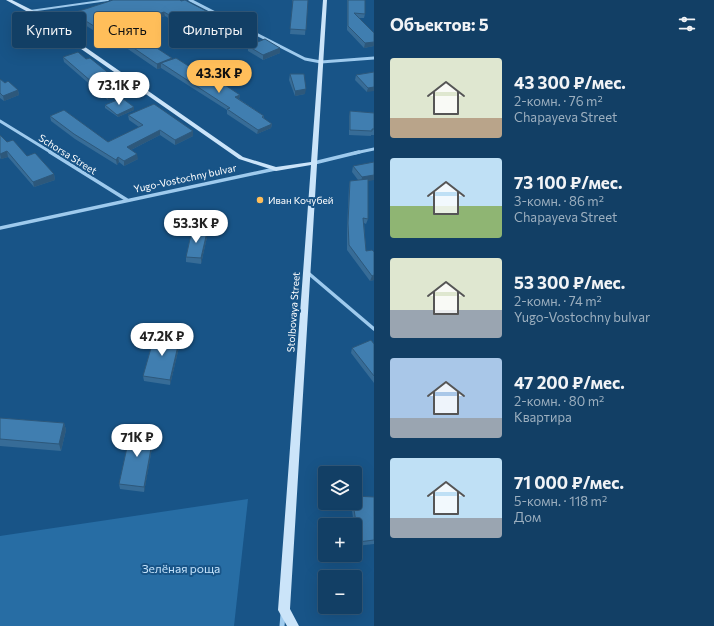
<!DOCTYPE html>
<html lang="ru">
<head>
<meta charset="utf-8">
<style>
	body { margin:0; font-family:Commissioner,sans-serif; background:#1f4a6e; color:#f1f3f6; height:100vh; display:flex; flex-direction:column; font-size:15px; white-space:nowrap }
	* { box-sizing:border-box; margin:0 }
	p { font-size:13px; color:#9cafbf }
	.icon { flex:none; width:22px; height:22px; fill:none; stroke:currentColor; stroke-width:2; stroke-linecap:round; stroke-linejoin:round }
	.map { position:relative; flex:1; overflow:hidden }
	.details { display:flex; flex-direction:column; background:#123f65; width:340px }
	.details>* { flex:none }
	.top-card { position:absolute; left:12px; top:12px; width:302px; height:36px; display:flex; gap:8px }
	.buttons { position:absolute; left:318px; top:466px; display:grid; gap:8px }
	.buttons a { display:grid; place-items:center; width:44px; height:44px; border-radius:4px; background:#123f65; box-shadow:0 4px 16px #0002,0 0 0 1px #315879; font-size:20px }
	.price { position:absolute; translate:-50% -34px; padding:0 9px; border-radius:14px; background:#fff; color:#222; font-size:13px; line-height:26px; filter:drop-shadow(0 1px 2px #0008) }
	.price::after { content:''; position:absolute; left:50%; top:24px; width:12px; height:9px; margin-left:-6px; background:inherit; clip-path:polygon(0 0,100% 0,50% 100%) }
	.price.on { background:#ffbe5a; color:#111 }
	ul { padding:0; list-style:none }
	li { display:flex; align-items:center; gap:12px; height:100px; padding:0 16px }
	li span { display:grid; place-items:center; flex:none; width:112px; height:80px; border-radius:4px; color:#555 }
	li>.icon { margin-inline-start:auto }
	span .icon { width:48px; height:48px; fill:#fffc; stroke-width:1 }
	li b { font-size:17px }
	h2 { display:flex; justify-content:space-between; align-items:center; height:48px; padding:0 16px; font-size:17px }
	.pill { padding:0 14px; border-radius:4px; background:#123f65; box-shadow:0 4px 16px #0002,0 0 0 1px #315879; font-size:14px; line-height:36px }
	.pill.on { background:#ffbe5a; color:#111 }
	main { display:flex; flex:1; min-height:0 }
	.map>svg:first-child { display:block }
</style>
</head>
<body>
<main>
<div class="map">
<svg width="374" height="626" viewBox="0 0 374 626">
	<rect width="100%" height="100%" fill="#185487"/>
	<!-- green -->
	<path fill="#276da4" d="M248,499l-14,127h-234v-90z"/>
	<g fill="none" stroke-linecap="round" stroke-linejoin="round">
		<!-- lane -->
		<path stroke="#9ecaed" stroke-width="2" d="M30,11l78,-11"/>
		<!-- street-far2 -->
		<path stroke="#9ecaed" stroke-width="3" d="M190,0l115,59 16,3 53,-4
			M0,121l52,32
			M355,153l19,-4"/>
		<!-- street-far1 -->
		<path stroke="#9ecaed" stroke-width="3.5" d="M50,152l77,48
			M314,163l45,-11
			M0,228l275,-59
			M307,272l67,57"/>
		<!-- street -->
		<path stroke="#9ecaed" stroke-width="5" d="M282,626l1,-12"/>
		<!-- secondary -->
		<path fill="#cbe4f9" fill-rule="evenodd" d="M6,0h6l20,10 211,147 33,10 35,-5 12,-162h4l-37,609 9,17h-12l-9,-16 33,-445 -35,6 -37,-12 -211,-147z"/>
	</g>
	<!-- wall -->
	<path fill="#376c97" d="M113,0l97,18 -27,9 -18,-11 -30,10 9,6v4l5,7 23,16 40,22 28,14 -1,4 25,17v3l8,5 -1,4 -14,6 -30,-20v-4l-66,-42 -4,1 -35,-24 -4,1 -44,-28 -1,-5z
		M292,0h16l-3,35 -15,-1 3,-29z
		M347,0h18v14l-1,4h-5l15,15v13l-10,2 -17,-18z
		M248,46l32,7 -17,7 -15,-9z
		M63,57l23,2 41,29v5l-19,7 -44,-38z
		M374,72l-7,20 -12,-12 1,-5z
		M290,74l15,20 -10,2 -6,-16z
		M0,79l5,4 13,7 1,5 -15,6 -4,-3z
		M105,105l29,5 -16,7 -13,-9z
		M350,111l24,2v22h-3v1l-22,-1v-19z
		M128,115l65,21 -18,9 -15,-10 -29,15 7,9 -14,7 -5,-4 -2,3 -42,-26 -24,-18 -1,-5 58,26 31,-15 -10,-7z
		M0,135l7,7 20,14 27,18 1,6 -21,7 -26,-30 -7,2 -1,-1z
		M353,166l15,15v38l-2,5 -2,-1 2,28 8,29 -4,1 -23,-31v-22l2,-42 1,-5 8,-1 -6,-8z
		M207,237l-6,27 -15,-2v-5z
		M180,337v6l-10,42 -26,-4 -1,-5z
		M374,344v39l-23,-30 1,-5z
		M0,418l64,5 2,7 -5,21 -61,-5z
		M154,437l-10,55 -24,-3 -1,-5z
		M374,497v47l-18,2 -1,-3v-18h-1l-3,-22h4z"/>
	<!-- shaded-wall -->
	<path fill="#2d587b" d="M164,12l1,4 -34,12 -1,-5z
		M210,13v5l-27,9v-4z
		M144,32v5l-5,-4z
		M122,40v5l-4,1v-5z
		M374,42v4l-10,2 1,-5z
		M280,48v5l-17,7v-5z
		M172,58v5h-11v5l-4,1v-5z
		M374,87v4l-7,1 1,-4z
		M127,88v5l-19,7 -1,-5z
		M306,89l-1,5 -10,2v-5z
		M18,90l1,5 -15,6 -1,-5z
		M240,95l-1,4 -4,-2z
		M134,107v3l-16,7 -1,-2z
		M272,124l-1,4 -14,6 1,-4z
		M160,130v5l-33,17v-5z
		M193,131v5l-18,9v-5z
		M7,151l1,6 -7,2 -1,-5z
		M137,154l1,5 -14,7v-5z
		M118,157l1,5 -2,3 -1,-5z
		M54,174l1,6 -21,7 -1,-5z
		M374,175v5l-13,3 1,-6z
		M207,232v5l-6,27v-6z
		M374,275v5l-4,1 2,-5z
		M180,337v6l-10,42v-5z
		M64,423l2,7 -5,21 -2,-7z
		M154,432v5l-10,55v-5z"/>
	<!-- building -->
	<path fill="#407eb0" stroke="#2d587b" d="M113,0h67l1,1 4,-1 25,13 -27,10 -19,-11 -34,11 14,9 -5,1 10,7 -3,1 26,17 -15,6 -35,-24 -4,1 -45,-28z
		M293,0h15l-2,30 -16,-1z
		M348,0h17v14l-11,-1 20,20v9l-9,1 -17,-17z
		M265,39l15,9 -17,7 -15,-9z
		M78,52l8,7 4,-1 37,30 -20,7 -44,-38z
		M176,58l36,23 4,-2 24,16 -5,2 29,19 -2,1 10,7 -14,6 -31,-21 3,-1 -69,-45z
		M374,72v15l-6,1 -12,-13z
		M290,74h14l2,15 -11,2z
		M0,79l5,4 3,-2 10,9 -15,6 -3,-3z
		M122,98l12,9 -17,8 -12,-10z
		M154,104l39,27 -18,9 -15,-10 -33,17 10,7 -13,7 -6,-4 -2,3 -42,-26 -24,-18 14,-6 44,32 35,-17 -15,-10z
		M350,111l24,2v16h-2v2l-22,-1z
		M0,135l7,7 6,-2 14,16 8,-3 19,21 -21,8 -26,-31 -7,3z
		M374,162v13l-12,2 -9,-11z
		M368,179v40l-5,-1 3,33 6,-1 2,2v23l-2,1 -23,-31 -1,-22 2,-42z
		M192,230l15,2 -6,26 -15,-1z
		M155,334l25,3 -10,43 -27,-4z
		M371,340l3,4v32l-22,-28z
		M0,418l64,5 -5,21 -59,-5z
		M131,429l23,3 -10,55 -25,-3z
		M355,496l19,1v43l-16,2 -3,-10v-2l2,-1 -4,-26h2z"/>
	<!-- markers -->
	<circle fill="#ffbe5a" stroke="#185487" stroke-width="1.5" cx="260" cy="200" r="4"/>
	<g text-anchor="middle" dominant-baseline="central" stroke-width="4" stroke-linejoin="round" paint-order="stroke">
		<!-- street labels -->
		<g font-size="10" fill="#fff" stroke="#185487">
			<text transform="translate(68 154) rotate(32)">Schorsa Street</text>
			<text transform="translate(185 178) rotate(-12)">Yugo-Vostochny bulvar</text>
			<text transform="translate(293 312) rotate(-86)">Stolbovaya Street</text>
		</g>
		<!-- poi labels -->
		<g font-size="10" fill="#fff" stroke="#185487" text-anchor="start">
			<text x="268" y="200">Иван Кочубей</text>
		</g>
		<!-- near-park labels -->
		<g font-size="12" fill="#c4e2fa" stroke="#185487">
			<text x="181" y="568">Зелёная роща</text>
		</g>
	</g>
</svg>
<div class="buttons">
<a><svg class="icon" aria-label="layers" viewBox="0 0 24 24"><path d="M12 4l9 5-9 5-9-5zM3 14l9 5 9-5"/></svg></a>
<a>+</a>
<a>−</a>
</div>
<b class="price on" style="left:219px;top:94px">43.3K ₽</b>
<b class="price" style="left:119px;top:106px">73.1K ₽</b>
<b class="price" style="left:196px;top:244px">53.3K ₽</b>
<b class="price" style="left:162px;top:357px">47.2K ₽</b>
<b class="price" style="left:137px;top:458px">71K ₽</b>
<div class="top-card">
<a class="pill">Купить</a>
<a class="pill on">Снять</a>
<a class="pill">Фильтры</a>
</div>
</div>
<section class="details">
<h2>Объектов: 5<svg class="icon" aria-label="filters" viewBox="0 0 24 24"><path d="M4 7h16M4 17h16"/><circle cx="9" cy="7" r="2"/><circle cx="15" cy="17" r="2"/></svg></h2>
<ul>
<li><span style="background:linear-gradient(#dfe7d0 75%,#b9a48a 0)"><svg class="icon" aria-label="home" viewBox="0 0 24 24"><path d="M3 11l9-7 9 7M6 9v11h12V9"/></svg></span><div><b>43 300 ₽/мес.</b><p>2-комн. · 76 m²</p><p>Chapayeva Street</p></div></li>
<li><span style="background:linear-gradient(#bfe0f5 60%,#8fb573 0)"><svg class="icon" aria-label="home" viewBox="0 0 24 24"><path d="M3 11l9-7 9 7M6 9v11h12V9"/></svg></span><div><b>73 100 ₽/мес.</b><p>3-комн. · 86 m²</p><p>Chapayeva Street</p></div></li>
<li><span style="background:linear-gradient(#dfe7d0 65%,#9aa5b1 0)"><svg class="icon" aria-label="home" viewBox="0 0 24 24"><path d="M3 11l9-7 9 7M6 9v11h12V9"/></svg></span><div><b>53 300 ₽/мес.</b><p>2-комн. · 74 m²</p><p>Yugo-Vostochny bulvar</p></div></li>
<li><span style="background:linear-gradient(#a9c7e8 75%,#9aa5b1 0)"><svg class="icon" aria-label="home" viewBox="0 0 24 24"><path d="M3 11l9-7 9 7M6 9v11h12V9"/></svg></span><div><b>47 200 ₽/мес.</b><p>2-комн. · 80 m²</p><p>Квартира</p></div></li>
<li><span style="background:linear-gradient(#bfe0f5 75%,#9aa5b1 0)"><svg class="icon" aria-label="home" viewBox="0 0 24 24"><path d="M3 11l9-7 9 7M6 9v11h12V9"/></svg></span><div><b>71 000 ₽/мес.</b><p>5-комн. · 118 m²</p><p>Дом</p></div></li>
</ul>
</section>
</main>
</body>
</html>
